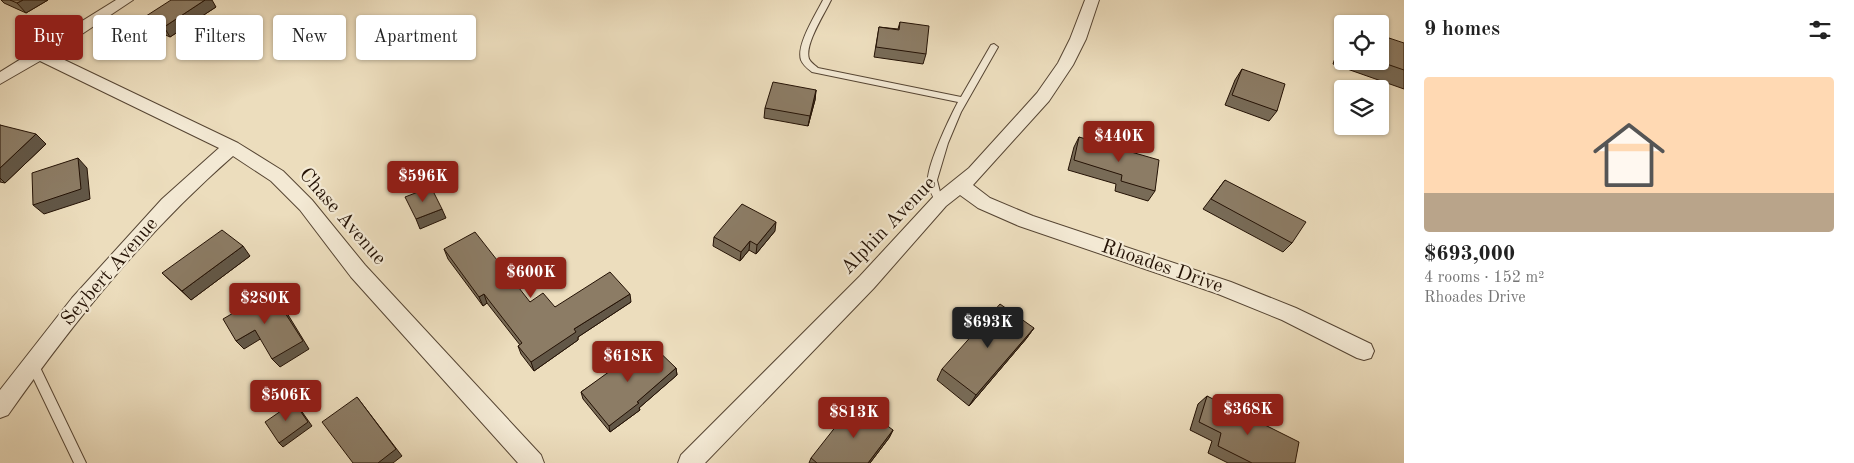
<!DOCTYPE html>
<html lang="en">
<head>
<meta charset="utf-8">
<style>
	body { margin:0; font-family:"Old Standard TT",serif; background:#f2f2f2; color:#222; height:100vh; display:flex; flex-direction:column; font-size:19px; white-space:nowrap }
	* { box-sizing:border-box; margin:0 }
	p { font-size:16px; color:#767676 }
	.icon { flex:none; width:28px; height:28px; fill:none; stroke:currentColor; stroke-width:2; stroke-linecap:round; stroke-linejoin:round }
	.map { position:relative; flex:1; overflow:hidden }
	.drawer { display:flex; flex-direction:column; background:#fff; width:450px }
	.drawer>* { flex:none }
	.hud { position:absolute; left:15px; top:15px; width:475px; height:45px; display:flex; gap:10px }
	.controls { position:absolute; left:1334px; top:15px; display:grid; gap:10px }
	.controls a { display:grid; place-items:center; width:55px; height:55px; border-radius:5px; background:#fff; box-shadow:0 1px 4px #0004; font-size:25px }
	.price { position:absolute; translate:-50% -42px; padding:0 11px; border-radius:5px; background:#8f2418; color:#fff; font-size:16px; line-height:32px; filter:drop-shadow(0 1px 2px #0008) }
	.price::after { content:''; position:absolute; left:50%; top:30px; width:15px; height:11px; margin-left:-8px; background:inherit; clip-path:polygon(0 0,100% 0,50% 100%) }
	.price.current { background:#222; color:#fff }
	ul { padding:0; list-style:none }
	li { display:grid; align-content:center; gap:10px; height:265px; padding:0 20px }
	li+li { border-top:1px solid #e0e0e0 }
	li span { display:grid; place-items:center; height:155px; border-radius:5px; color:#555 }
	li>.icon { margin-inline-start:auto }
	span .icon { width:90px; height:90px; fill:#fffc; stroke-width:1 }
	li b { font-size:21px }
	h2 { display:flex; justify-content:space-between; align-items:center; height:60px; padding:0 20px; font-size:21px }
	.chip { padding:0 18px; border-radius:5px; background:#fff; box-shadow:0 1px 4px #0004; font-size:18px; line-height:45px }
	.chip.current { background:#8f2418; color:#fff }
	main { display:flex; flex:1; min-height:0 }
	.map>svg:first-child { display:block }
</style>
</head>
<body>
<main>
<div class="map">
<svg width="1404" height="463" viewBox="0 0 1404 463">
	<rect width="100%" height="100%" fill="#ecddbd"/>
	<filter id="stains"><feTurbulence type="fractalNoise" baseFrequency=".004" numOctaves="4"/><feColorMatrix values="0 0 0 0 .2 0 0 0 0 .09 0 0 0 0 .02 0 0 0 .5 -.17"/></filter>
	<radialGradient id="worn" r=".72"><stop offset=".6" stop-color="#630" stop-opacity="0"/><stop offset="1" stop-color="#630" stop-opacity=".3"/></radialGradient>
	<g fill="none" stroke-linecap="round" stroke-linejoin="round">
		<defs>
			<path id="lane" d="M823,0h8c-6,13 -27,45 -22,59 2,4 6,6 9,9l143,29 30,-52 3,-1 4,3 -37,65 -13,31 -11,37 3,12 5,9 -2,3h-6c-4,-7 -8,-14 -9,-22 -2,-15 22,-65 30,-80l-146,-30c-4,-3 -9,-7 -11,-12 -5,-15 15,-46 22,-60z
				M32,358l4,1 50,104h-12l-48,-100 2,-4z"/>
			<path id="street" d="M116,0h17l-81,54 186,89 45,28 29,29 53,65 176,190 3,8h-26l-167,-186 -51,-67 -29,-29 -38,-25c-87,76 -159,165 -225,259l-8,3v-28l72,-92 90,-99 57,-51 -179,-87 -40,23v-12z
				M1085,0h14l-13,39 -13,26 -24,36 -76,84 17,13 43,18 198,66 65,26 75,36 3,7 -3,7 -7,2 -7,-2 -75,-38 -64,-26 -199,-68 -41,-18 -18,-13 -14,11 -72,82 -169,175h-27l3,-8 179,-179 74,-80 35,-28 68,-75 21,-30 12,-24z"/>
		</defs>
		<!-- lane casing -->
		<use href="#lane" stroke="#564533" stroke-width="2"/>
		<!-- street casing -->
		<use href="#street" stroke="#564533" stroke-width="2"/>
		<!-- lane -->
		<use href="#lane" fill="#f3e9d4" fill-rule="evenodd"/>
		<!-- street -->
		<use href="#street" fill="#f3e9d4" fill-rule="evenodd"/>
	</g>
	<!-- wall -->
	<path fill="#786b57" stroke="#241205" d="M1,0h47l-22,13 -22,-10z
		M216,7l-46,30 -20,-9 -7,-10z
		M900,22l26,32 -3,10 -49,-7 5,-30 19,2z
		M1342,37v24h38l24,-18v46l-71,-25z
		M1242,69l35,42 -8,10 -44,-16 10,-25z
		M816,90l-1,10 -7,26 -44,-8 1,-10z
		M0,125l46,19 -41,39 -5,-1z
		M1079,137l76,54 -7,10 -33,-10 1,-7 -48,-14 6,-23z
		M1225,180l67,63 -9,9 -80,-43z
		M775,231l-19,23 -7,-4 -9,11 -27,-15 1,-9z
		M444,249l86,53 25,5 76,-5 -53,35v3l-44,31 -13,-17 -3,-8 2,-1 -33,-42 -4,3 -35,-47z
		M250,256l-59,44 -29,-27z
		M1034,328l-8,11 -57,67 -32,-26 5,-11z
		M618,367l58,1 1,7 -38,33 1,2 -30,22 -27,-33 -2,-7z
		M1207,396l88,67h-67l-20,-10 4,-12 -22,-11 8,-26z
		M893,430l-4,8 -19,25h-61l2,-5z"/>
	<!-- shaded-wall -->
	<path fill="#625747" stroke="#241205" d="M23,0h25l-22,13 -9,-10z
		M205,0h7l4,7 -46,30 -6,-10z
		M816,90l-1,10 -7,26 2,-10z
		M36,134l10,10 -41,39 -5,-5v-10z
		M78,158l9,10 3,31 -46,15 -11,-9z
		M442,209l4,9 -26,11 -4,-10z
		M776,222l-1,9 -19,23 1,-9z
		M750,241l-1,9 -9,11 1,-9z
		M243,246l7,10 -59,44 -9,-9z
		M271,291l8,9 30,49 -29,18 -8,-8z
		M484,294l3,9 -4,3 -4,-9z
		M630,294l1,8 -53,35v3l-44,31 -3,-9 43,-33z
		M1034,328l-8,11 -57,67 7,-11z
		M255,330l7,8 -18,11 -8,-8z
		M676,368l1,7 -38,33 1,2 -30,22 -1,-6z
		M357,397l45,59 -9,7h-15z
		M294,402l4,4 14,20 -29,21 -4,-4z
		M893,430l-4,8 -19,25h-2z"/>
	<!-- building -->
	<path fill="#8c7c65" stroke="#241205" d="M10,0h13l-6,3z
		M171,0h34l-41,27 -21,-9z
		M900,22l29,4 -3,28 -50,-7 3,-20 20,3z
		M1380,35l24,8v27l-26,-9h2z
		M1242,69l43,15 -8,27 -45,-16z
		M773,82l43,8 -6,26 -45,-8z
		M0,125l36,9 -36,34z
		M1079,137l80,23 -4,31 -34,-10 1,-6 -48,-15z
		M78,158l3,31 -48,16 -1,-32z
		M1225,180l81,42 -14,21 -81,-44z
		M431,187l11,22 -26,10 -11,-22z
		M742,204l34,18 -19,23 -7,-4 -9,11 -27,-15z
		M222,230l21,16 -61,45 -20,-18z
		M475,232l55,70 13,-9 12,14 55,-35 20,22 -56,35 2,3 -45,30 -13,-16 4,-3 -38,-49 -5,3 -35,-48z
		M271,291l32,50 -31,18 -17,-29 -19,11 -13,-22z
		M1000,304l34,24 -58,67 -34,-26z
		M649,342l27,26 -39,34 2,1 -30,23 -28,-34 36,-26 1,1z
		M1207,396l92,46 -4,21h-43l-34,-17 3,-13 -22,-11z
		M357,397l39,52 -18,14h-25l-31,-41z
		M294,402l14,20 -29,21 -14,-21z
		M855,402l38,28 -25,33h-51l-6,-5z"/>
	<g text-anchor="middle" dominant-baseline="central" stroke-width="4.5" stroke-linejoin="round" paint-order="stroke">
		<!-- street labels -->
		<g font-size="20" fill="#241205" stroke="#f3e9d4">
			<text transform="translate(342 217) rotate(49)">Chase Avenue</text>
			<text transform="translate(889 226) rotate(-46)">Alphin Avenue</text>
			<text transform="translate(1162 267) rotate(19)">Rhoades Drive</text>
			<text transform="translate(110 272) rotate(-49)">Seybert Avenue</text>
		</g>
	</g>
	<rect width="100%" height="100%" filter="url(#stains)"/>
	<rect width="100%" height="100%" fill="url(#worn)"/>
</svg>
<div class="controls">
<a><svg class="icon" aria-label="locate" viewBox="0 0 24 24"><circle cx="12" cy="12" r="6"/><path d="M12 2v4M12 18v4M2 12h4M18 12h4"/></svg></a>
<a><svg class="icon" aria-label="layers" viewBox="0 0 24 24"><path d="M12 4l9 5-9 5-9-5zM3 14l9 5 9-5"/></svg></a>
</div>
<b class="price" style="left:1119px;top:163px">$440K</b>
<b class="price" style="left:423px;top:203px">$596K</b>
<b class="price" style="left:531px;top:299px">$600K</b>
<b class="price" style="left:265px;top:325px">$280K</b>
<b class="price current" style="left:988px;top:349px">$693K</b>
<b class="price" style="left:628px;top:383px">$618K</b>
<b class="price" style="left:286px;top:422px">$506K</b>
<b class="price" style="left:1248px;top:436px">$368K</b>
<b class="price" style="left:854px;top:439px">$813K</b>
<div class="hud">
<a class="chip current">Buy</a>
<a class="chip">Rent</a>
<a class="chip">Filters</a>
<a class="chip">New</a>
<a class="chip">Apartment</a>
</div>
</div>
<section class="drawer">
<h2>9 homes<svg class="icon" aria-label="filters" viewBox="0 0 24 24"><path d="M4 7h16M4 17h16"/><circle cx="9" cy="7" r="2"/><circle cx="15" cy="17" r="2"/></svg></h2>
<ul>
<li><span style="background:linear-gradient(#ffd9b3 75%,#b9a48a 0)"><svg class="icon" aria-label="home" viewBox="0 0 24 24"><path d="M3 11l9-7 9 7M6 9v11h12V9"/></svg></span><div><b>$693,000</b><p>4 rooms · 152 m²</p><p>Rhoades Drive</p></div></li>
</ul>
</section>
</main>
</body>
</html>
